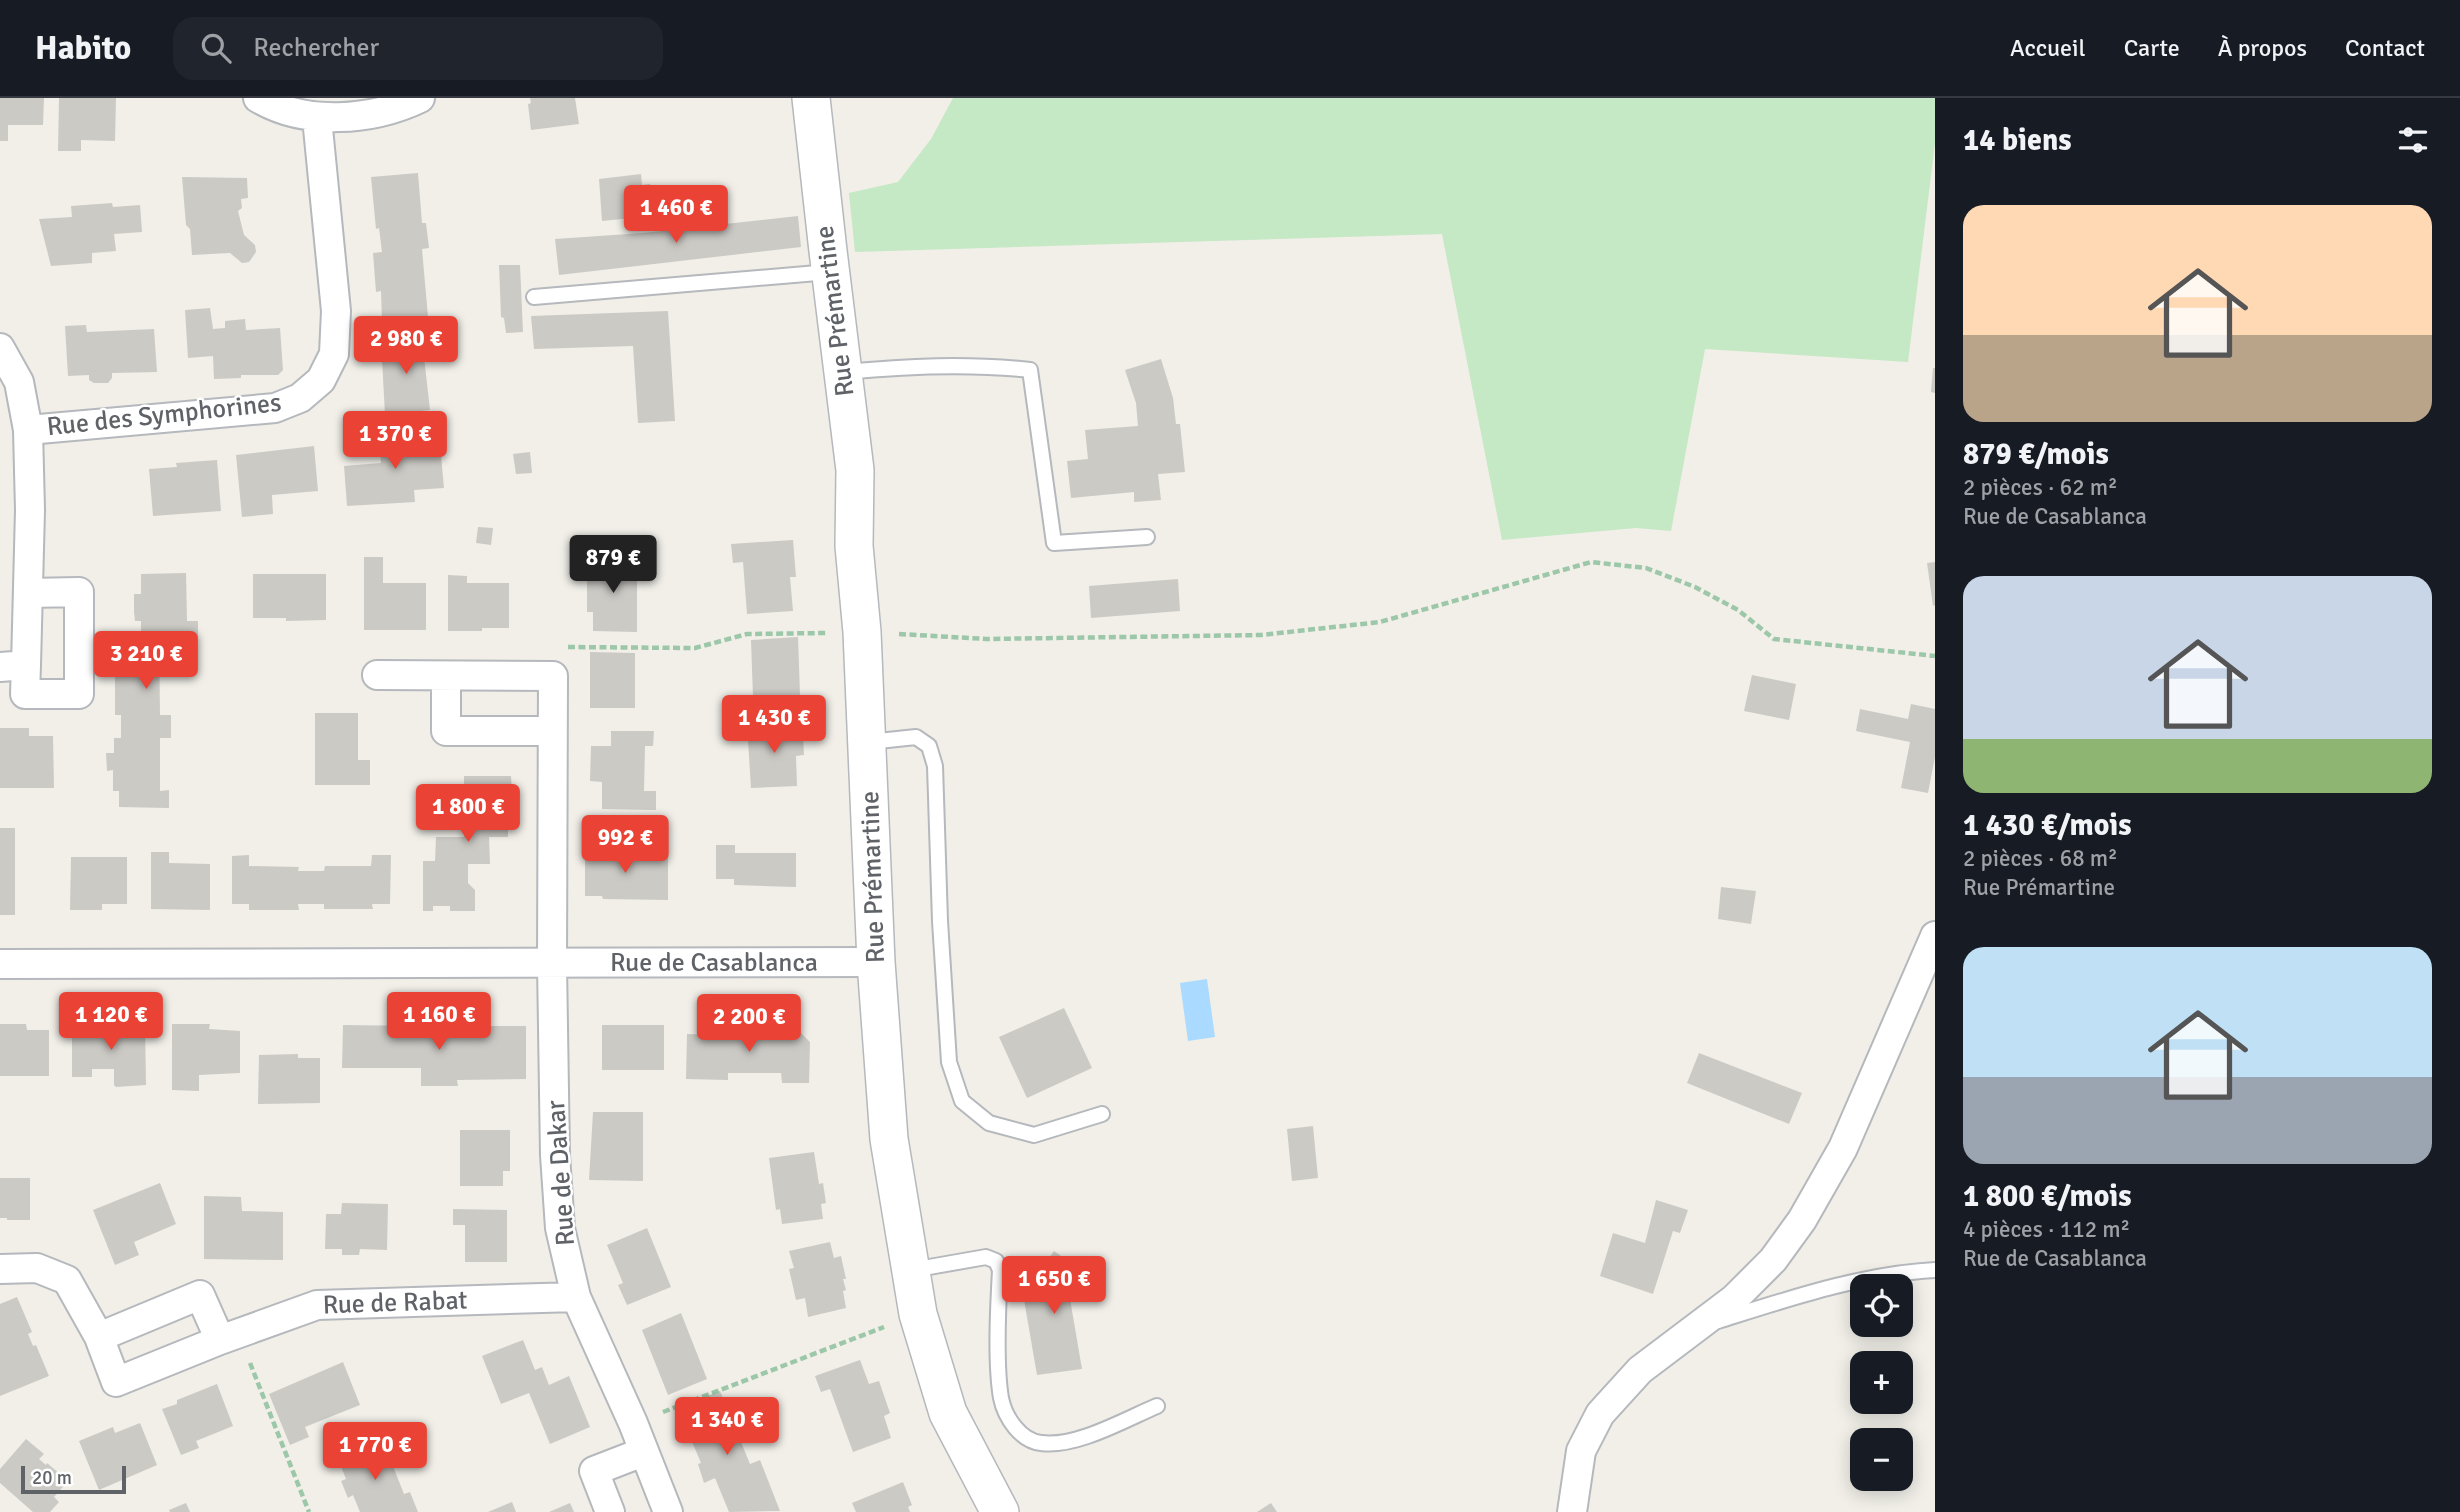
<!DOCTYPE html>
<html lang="fr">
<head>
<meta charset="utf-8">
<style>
	body { margin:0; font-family:Signika,sans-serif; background:#20242c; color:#f1f3f6; height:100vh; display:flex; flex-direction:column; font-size:26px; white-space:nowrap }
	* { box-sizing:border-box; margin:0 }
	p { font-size:23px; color:#9ea1a6 }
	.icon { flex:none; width:38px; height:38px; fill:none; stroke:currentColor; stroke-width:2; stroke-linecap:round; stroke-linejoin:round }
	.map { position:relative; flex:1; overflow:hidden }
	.details { display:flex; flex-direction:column; background:#171b24; width:525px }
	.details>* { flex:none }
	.buttons { position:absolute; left:1850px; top:1176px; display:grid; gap:14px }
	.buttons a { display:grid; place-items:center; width:63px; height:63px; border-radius:14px; background:#171b24; box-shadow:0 4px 18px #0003; font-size:35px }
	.scale { position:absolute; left:21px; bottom:18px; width:105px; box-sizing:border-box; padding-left:7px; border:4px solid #5f6368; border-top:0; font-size:19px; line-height:24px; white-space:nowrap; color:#5f6368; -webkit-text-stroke:5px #fff; paint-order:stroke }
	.price { position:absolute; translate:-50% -60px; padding:0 16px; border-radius:7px; background:#ea4335; color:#fff; font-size:23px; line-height:46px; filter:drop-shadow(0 2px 4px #0008) }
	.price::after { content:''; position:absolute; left:50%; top:42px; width:21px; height:16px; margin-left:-10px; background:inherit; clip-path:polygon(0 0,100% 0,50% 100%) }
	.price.on { background:#222; color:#fff }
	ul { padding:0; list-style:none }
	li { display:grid; align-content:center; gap:14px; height:371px; padding:0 28px }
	li span { display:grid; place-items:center; height:217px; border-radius:21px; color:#555 }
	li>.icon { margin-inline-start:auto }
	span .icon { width:126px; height:126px; fill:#fffc; stroke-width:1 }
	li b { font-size:30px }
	h2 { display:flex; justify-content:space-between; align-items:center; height:84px; padding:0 28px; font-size:30px }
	header { display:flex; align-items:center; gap:42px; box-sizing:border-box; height:98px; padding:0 35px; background:#171b24; border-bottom:2px solid #363941 }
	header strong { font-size:33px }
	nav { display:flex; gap:38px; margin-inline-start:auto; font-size:24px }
	.search { width:490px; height:63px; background:#20242c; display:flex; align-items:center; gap:18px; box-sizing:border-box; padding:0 24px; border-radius:21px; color:#9ea1a6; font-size:26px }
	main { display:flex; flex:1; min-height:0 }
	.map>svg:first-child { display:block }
</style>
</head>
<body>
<header>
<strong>Habito</strong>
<div class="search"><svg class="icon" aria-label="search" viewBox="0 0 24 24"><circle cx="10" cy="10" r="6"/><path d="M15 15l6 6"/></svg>Rechercher</div>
<nav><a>Accueil</a><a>Carte</a><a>À propos</a><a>Contact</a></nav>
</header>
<main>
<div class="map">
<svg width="1935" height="1414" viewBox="0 0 1935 1414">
	<rect width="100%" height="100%" fill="#f1efe8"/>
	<!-- green -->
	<path fill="#c5e8c5" d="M953,0h982v45l-27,219 -203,-13 -34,182 -35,-3 -134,12 -60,-306 -587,18 -6,-59 49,-11 33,-43z"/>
	<!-- water -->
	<path fill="#aadaff" d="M1207,881l8,58 -27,4 -8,-58z"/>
	<!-- building -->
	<path fill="#cccac5" d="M0,0h44l-1,27h-35v16h-8z
		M59,0h57l-1,43 -34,-1v11h-23z
		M530,0h45l4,26 -48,6 -3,-26 3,-1z
		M418,75l4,50h4l3,25 -7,1 6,68 -46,4 -1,-30 -5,1 -3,-39 9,-1 -3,-24 -3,1 -5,-52z
		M641,76l1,11 8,-1 3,32 -51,5 -3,-42z
		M182,79l65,1 1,20 -7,1 1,9 -4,3 6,24 11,10 1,7 -7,10 -7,1 -12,-10 -38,2 -2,-26 -4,-4z
		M112,105l1,4 27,-2 2,27 -28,2 2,17 -24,2v10l-41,3 -12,-47 33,-2 -1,-11z
		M798,118l3,31 -242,28 -4,-36 88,-6z
		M499,167h21l3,67 -17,1 -2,-15 -3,-1z
		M210,210l3,21 12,-1v-7l20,-2 1,11 34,-2 3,42 -5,5h-37v3l-27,1 -1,-23 -25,2 -3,-48z
		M668,213l7,110 -37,2 -5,-77 -99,3 -3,-33z
		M86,227l1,7 67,-3 3,43 -45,1v5l-4,5h-14l-5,-3v-5l-21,1 -3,-50z
		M430,239l2,19 -8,1 6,53 -45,5 -3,-56 5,-1 -2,-16z
		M1161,261l12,39 3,26h4l5,48 -27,2 3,26 -27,2v-10l-63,6 -4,-37 21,-2 -3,-29 53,-4 -2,-23 -11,-33z
		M1933,270h2v25l-4,-1z
		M413,330l2,18 25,-2 4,44 -30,2 1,12 -68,4 -3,-40 37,-3 -3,-32z
		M314,348l4,45 -46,4 1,19 -31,3 -6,-62z
		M530,354l2,21 -16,1 -3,-20z
		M217,362l4,51 -68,5 -4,-47 28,-2 -1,-4z
		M478,429l15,1 -2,17 -15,-2z
		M793,442l3,37h-6l3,34 -46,3 -4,-52 -10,1 -2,-19z
		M364,459h19v26h43v47h-62z
		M587,461l50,1v72l-44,-1v-19h-6z
		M1935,464v43l-2,1 -6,-43z
		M186,475l1,48h11v16h-39l1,78h11v23h-11v53l9,-1v18l-50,-1v-16h-6v-21l-6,1 -1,-18h8v-15h7v-23h-6v-53l4,1 1,-26h21v-16h-6l-1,-9v-18h7v-20z
		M253,476h73v46l-40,1v-3h-33z
		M448,477l19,1v7h42v45h-27v3h-34z
		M1178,481l2,32 -89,7 -2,-32z
		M798,539l2,58 -47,2 -2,-57z
		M590,554l45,1v55h-45z
		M1752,577l44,9 -7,36 -45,-9z
		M1911,606l24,5v48l-7,36 -27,-5 9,-46 -54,-11 4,-22 48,10z
		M315,615h43v47h12v25h-55z
		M794,625l2,13h7l1,19 -8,1 1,30 -46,2 -4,-63z
		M0,630h29v8h24l1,52h-54z
		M611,633h43l-1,15h-8l-1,45h12v19l-54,-1v-27l-12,-1 1,-35h20z
		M464,678h47l3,45h-6v16h-19l1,27h-22v19l7,7v21h-25v-5h-17v5h-10v-50h12l1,-24h28z
		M0,730h15v87h-15z
		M585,746h17l1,10 65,1v45l-65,-1 -1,-3h-17z
		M716,747h19v8h61v34l-62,-2v-6h-18z
		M151,754h18v11l41,1v46l-59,-1z
		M249,757v11l50,1 -1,4h26l1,-5h46l1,-11h19l-1,49h-18l1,5h-49v-5h-26l1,6h-50v-6h-17v-48z
		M71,759h56v47h-25v6h-32z
		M1721,789l35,4 -5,33 -33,-5z
		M1064,910l28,60 -65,30 -28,-61z
		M0,926h26l1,6h22v46h-49z
		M91,926h54l1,61 -30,2 -2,-2v-16h-22v8h-20v-48h19z
		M172,926h38l-1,5 31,2v42l-41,2v16l-27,-1z
		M343,927l78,1v7l37,1v-8h68v53l-69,1 1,6h-37v-18h-79z
		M602,927h62v45h-62z
		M726,928h17v3l55,1 12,12 -1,41h-27l-1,-10h-53v7l-42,-1 1,-45 39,1z
		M1699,955l103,40 -13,31 -102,-41z
		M298,956v4h22v45l-62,1 1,-49z
		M593,1014h50v69l-54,-1z
		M1313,1028l5,52 -26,3 -5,-52z
		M460,1032h50v41h-7v15h-43z
		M814,1054l5,32 4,-1 3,20 -5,1 2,15 -41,5 -2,-15 -4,1 -7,-52z
		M0,1080h30v42h-23v-2h-7z
		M160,1085l16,41 -42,18 5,13 -24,10 -22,-55z
		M204,1098l37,1 1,14 41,1v48l-79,-1z
		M1656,1102l32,10 -8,23 -7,-2 -20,63 -53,-18 13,-43 32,10z
		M342,1105l46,1 -1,46 -27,-1 -1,6h-17v-6h-17l1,-35h15z
		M453,1111l54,1v52h-42v-37h-12z
		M647,1130l24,59 -44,18 -9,-20 5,-2 -16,-38z
		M830,1144l4,16 7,-2 5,23h-3l3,11 -3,1 3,17 -38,9 -3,-19 -9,2 -7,-31 5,-1 -5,-17z
		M1054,1153l33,23 -17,25 12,70 -45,6 -14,-81z
		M17,1199l15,35 -4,2 5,12 3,-1 13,31 -49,20v-92z
		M681,1215l26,66 -39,16 -26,-65z
		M523,1242l12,30 7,-3 7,18 20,-9 21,51 -40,17 -21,-51 -28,11 -19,-48z
		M860,1262l9,24 10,-3 11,32 -6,3 7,22 -38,14 -23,-63 -9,3 -6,-16z
		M343,1264l17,43 -55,22 4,10 -19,8 -21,-51z
		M217,1286l16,42 -37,15 3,7 -18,7 -19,-46 15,-5v-4z
		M720,1293l30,73 10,-4 20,51 -51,1 -14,-34 -11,5 -6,-19 3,-1 -23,-55z
		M140,1325l17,42 -58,25 -20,-49 34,-14 2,6z
		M26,1341l18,15 -5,5 7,6 1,-2 21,18 -14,16 5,5 -9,10h-17l-33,-29v-14z
		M383,1343l21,53 6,-2 8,20h-58l-7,-17 -5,3 -7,-17 5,-2 -8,-20z
		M903,1384l9,23 -4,2 2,5h-54l-4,-9z
		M512,1404l4,10h-28z
		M186,1405l4,9h-20l-1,-2z
		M570,1405l4,9h-25z
		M1271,1405l6,9h-20z"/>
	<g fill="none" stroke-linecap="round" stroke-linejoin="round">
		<defs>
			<path id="service" d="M534,199l295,-25
				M844,274c62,-6 123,-9 186,-2l24,173 93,-6
				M869,644l47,-5 13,9 6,20 5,155 9,141 13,39 27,22 45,12 68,-21
				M912,1172l74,-13 10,4 4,9c-2,36 -5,93 1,128 4,20 20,43 40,45 35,5 85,-24 116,-37
				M1718,1223c70,-22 143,-47 217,-51"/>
			<path id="minor" d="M258,0c47,28 114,23 162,0
				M0,250l19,34 9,48 2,80 -4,155 -26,2
				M28,332l247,-22 25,-10 21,-18 13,-26 2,-43 -19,-193
				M26,567l-1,29h54v-102l-51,1
				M377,577l176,1 -1,288 3,191 5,73 16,69 57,126 35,89
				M446,578v55h106
				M0,866l876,-2
				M0,1171l37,-1 30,12 32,57 101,-42 20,45 97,-35 259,-8
				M99,1239l17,45 104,-42
				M610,1414l-16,-41 49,-19
				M1572,1414l9,-61 19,-37 40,-44 94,-71 39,-39 29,-40 41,-72 92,-212"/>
			<path id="tertiary" d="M811,0l17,153 27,219 -1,76 8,86 14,330 13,177 29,175 30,99 52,99"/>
		</defs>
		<!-- service casing -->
		<use href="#service" stroke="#b5b8bc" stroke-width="18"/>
		<!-- minor casing -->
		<use href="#minor" stroke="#b5b8bc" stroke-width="32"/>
		<!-- tertiary casing -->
		<use href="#tertiary" stroke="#b5b8bc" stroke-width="40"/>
		<!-- path -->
		<path stroke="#9cc7a9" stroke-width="4.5" stroke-dasharray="7 3.5" stroke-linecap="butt" d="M899,536l87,5 275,-4 119,-13 211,-60 55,6 49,19 43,23 36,29 161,17
			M568,549l127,1 52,-14 80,-1
			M250,1265l59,149
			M663,1314l221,-85"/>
		<!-- service -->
		<use href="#service" stroke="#fff" stroke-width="14"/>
		<!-- minor -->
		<use href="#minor" stroke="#fff" stroke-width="28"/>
		<!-- tertiary -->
		<use href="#tertiary" stroke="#fff" stroke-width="37"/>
	</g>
	<g text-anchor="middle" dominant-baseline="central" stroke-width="5" stroke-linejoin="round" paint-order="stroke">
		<!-- street labels -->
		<g font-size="26" fill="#5f6368" stroke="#fff">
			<text transform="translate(835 213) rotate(-97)">Rue Prémartine</text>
			<text transform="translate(164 317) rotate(-6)">Rue des Symphorines</text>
			<text transform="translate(873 779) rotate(-92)">Rue Prémartine</text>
			<text x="714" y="865">Rue de Casablanca</text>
			<text transform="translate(561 1075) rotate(-94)">Rue de Dakar</text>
			<text transform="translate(395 1205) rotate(-2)">Rue de Rabat</text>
		</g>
	</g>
</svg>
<div class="buttons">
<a><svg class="icon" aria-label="locate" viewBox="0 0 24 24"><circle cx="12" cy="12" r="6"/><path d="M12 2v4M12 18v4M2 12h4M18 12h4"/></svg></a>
<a>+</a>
<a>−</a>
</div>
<div class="scale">20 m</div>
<b class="price" style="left:676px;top:147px">1 460 €</b>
<b class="price" style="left:406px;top:278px">2 980 €</b>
<b class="price" style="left:395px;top:373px">1 370 €</b>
<b class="price on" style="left:613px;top:497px">879 €</b>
<b class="price" style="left:146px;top:593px">3 210 €</b>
<b class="price" style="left:774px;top:657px">1 430 €</b>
<b class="price" style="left:468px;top:746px">1 800 €</b>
<b class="price" style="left:625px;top:777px">992 €</b>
<b class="price" style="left:111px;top:954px">1 120 €</b>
<b class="price" style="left:439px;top:954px">1 160 €</b>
<b class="price" style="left:749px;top:956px">2 200 €</b>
<b class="price" style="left:1054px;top:1218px">1 650 €</b>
<b class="price" style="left:727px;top:1359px">1 340 €</b>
<b class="price" style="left:375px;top:1384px">1 770 €</b>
</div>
<section class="details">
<h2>14 biens<svg class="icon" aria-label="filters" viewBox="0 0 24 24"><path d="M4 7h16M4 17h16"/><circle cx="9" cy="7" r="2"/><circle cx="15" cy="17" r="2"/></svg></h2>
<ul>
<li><span style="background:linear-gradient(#ffd9b3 60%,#b9a48a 0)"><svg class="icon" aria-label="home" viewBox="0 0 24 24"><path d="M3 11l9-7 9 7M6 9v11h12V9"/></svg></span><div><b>879 €/mois</b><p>2 pièces · 62 m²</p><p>Rue de Casablanca</p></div></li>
<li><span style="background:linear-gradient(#c9d6e8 75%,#8fb573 0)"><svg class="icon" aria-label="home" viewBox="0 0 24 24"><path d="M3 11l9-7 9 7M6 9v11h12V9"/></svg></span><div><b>1 430 €/mois</b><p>2 pièces · 68 m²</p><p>Rue Prémartine</p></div></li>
<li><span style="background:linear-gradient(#bfe0f5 60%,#9aa5b1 0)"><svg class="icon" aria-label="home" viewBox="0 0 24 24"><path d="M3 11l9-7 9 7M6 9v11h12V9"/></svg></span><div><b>1 800 €/mois</b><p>4 pièces · 112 m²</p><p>Rue de Casablanca</p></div></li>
</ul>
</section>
</main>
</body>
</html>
